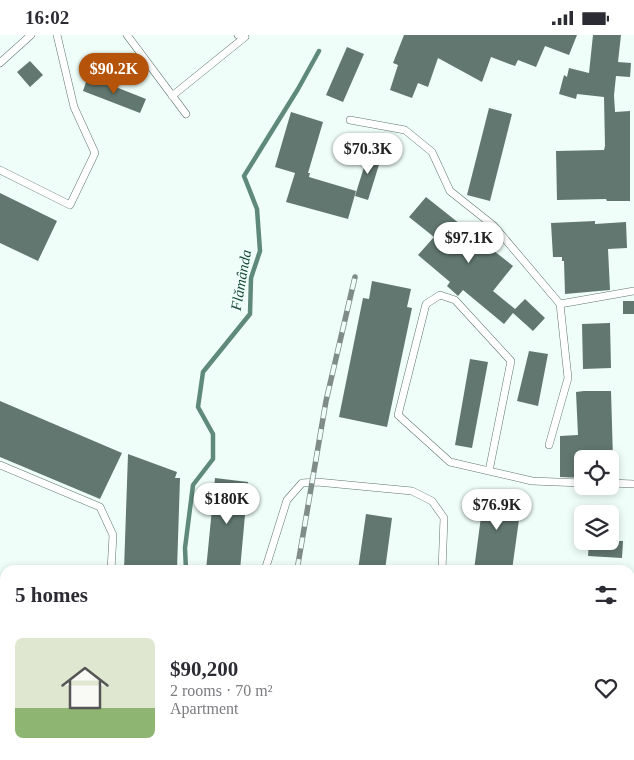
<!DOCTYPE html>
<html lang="en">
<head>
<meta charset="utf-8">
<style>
	body { margin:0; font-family:"Times New Roman",serif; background:#f7f7f7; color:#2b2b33; height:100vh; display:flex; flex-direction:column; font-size:19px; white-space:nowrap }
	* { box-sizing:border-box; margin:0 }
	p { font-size:16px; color:#7c7c81 }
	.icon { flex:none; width:28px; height:28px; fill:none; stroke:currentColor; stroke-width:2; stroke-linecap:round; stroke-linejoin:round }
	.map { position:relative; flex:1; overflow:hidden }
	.details { position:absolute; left:0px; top:530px; width:635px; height:195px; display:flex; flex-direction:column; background:#fff; border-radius:15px 15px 0 0; box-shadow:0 2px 8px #0003 }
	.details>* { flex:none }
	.buttons { position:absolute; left:574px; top:415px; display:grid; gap:10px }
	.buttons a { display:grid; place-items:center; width:45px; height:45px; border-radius:8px; background:#fff; box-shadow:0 2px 8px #0003; font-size:25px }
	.price { position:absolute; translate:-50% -42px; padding:0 11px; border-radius:18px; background:#fff; color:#222; font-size:16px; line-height:32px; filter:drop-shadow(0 1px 2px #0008) }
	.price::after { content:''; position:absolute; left:50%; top:30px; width:15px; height:11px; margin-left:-8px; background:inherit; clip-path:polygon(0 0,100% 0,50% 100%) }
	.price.on { background:#b45309; color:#fff }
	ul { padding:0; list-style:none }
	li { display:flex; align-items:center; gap:15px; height:125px; padding:0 15px }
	li span { display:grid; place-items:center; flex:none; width:140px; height:100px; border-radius:8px; color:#555 }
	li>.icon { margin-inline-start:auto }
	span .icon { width:60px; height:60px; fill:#fffc; stroke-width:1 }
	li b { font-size:21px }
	h2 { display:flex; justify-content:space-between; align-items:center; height:60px; padding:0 15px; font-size:21px }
	.status { display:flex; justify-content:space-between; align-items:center; height:35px; padding:0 25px; background:#fff; direction:ltr }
	.status svg { height:14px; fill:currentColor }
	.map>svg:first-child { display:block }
</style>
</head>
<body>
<div class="status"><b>16:02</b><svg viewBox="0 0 49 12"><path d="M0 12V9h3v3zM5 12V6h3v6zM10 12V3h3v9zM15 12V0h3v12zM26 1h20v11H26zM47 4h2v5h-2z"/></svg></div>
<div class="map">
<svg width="634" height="725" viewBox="0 0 634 725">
	<rect width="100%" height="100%" fill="#effef8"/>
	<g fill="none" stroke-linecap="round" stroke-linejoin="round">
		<!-- stream -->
		<path stroke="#5f8a7b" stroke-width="4.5" d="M186,535l-1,-22 8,-63 20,-26v-25l-15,-27 5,-35 47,-58 1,-36 9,-27 -3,-42 -13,-33 54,-87 21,-38
			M189,720l1,5"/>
	</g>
	<!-- building -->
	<path fill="#61776f" d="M404,0h173l-8,20 -24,-9 -9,21 -18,-7 -3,6 -24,-9 -9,25 -44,-24 -10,29 -10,-4 -6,15 -22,-8 8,-25 -5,-2z
		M593,0h28l-3,27 13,1 -1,14 -14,-1 -2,19 1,17 15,-1v90h-23l-1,-2 -49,1 -1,-49 48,-1 1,-4 -1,-49 -27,-3 -1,5 -17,-5 5,-19 3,2 2,-9 20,5z
		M347,12l17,7 -21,48 -17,-7z
		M30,26l13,14 -13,12 -13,-15z
		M88,41l58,23 -6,14 -57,-22z
		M489,73l23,6 -22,87 -23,-6z
		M291,77l32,10 -15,51h2l-1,4 47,14 -8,28 -62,-17 9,-29 -20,-6z
		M369,116l13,4 -14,45 -13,-4z
		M0,158l57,28 -19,40 -38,-18z
		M426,162l87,69 -20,25 22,18 10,-10 20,19 -12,13 -20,-18 -9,11 -41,-34 -5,6 -11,-10 3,-4 -32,-27 16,-18 -25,-20z
		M595,186v3l31,-2 1,26 -19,1 2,41 -45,4 -1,-33h-2v-4h-9l-2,-34z
		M372,246l39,8 -4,18 5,1 -25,119 -48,-10 24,-119 6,1z
		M623,266h11v13h-11z
		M610,288l1,45 -28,1 -1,-45z
		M529,316l19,3 -10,52 -21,-5z
		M470,324l18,3 -16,86 -17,-3z
		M584,356h27l2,68h-31v19l-22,-1v-41l18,-1 -2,-43z
		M0,366l122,52 -22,46 -100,-42z
		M128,419l49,18 -2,6h5l-3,92h-53z
		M215,443l33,4 -8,88h-34z
		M477,457l45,6 -10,72h-38l8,-61h-7z
		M366,479l26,4 -7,52h-27z
		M589,506h34l-1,17 -34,-2z"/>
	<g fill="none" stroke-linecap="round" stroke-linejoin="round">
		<defs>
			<path id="lane" d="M127,0l59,79
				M0,28l31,-28
				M172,61l73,-59 -7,-2
				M350,85l55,10 27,22 18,39 44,35 66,78 74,-13
				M0,135l70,35 25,-52 -21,-46 -17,-72
				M549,410l19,-67 -8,-74
				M0,430l100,42 13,28 -2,35
				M489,436l22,-110 -56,-61 -15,-5 -14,9 -28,111 52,47 82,19 50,2
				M610,448l24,1
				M265,535l22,-70 15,-17 15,-1 95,9 20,10 12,17 -2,52
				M630,596h4
				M100,725v-5"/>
		</defs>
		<!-- lane casing -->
		<use href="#lane" stroke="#5f756d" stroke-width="8"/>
		<!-- lane -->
		<use href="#lane" stroke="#fff" stroke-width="7"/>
		<defs>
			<path id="rail" d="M297,535l29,-169 29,-124
				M266,725l1,-5"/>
		</defs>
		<!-- rail casing -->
		<use href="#rail" stroke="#808c88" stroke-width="5.5"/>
		<!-- rail -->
		<use href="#rail" stroke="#effef8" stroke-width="4" stroke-dasharray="11" stroke-linecap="butt"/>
	</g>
	<g text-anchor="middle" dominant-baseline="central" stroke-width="4" stroke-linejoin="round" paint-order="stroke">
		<!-- water labels -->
		<g font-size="15" font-style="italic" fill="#19493b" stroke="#effef8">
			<text transform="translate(241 245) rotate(-80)">Flămânda</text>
		</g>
	</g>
</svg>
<div class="buttons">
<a><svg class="icon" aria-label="locate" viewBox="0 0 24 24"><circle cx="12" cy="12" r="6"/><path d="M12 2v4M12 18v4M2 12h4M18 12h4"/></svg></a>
<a><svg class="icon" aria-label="layers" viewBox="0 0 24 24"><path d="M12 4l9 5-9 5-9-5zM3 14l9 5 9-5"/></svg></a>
</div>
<b class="price on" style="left:114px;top:60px">$90.2K</b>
<b class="price" style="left:368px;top:140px">$70.3K</b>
<b class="price" style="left:469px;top:229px">$97.1K</b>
<b class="price" style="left:227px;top:490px">$180K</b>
<b class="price" style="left:497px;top:496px">$76.9K</b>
<section class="details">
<h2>5 homes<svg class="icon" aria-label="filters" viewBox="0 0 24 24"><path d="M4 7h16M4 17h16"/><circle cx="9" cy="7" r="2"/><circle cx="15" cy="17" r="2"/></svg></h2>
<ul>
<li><span style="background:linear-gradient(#dfe7d0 70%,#8fb573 0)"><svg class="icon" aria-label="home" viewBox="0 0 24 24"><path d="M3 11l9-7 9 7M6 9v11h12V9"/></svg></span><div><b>$90,200</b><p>2 rooms · 70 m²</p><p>Apartment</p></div><svg class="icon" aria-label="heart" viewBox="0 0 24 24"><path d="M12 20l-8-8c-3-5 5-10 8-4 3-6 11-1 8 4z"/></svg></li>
</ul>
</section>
</div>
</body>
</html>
